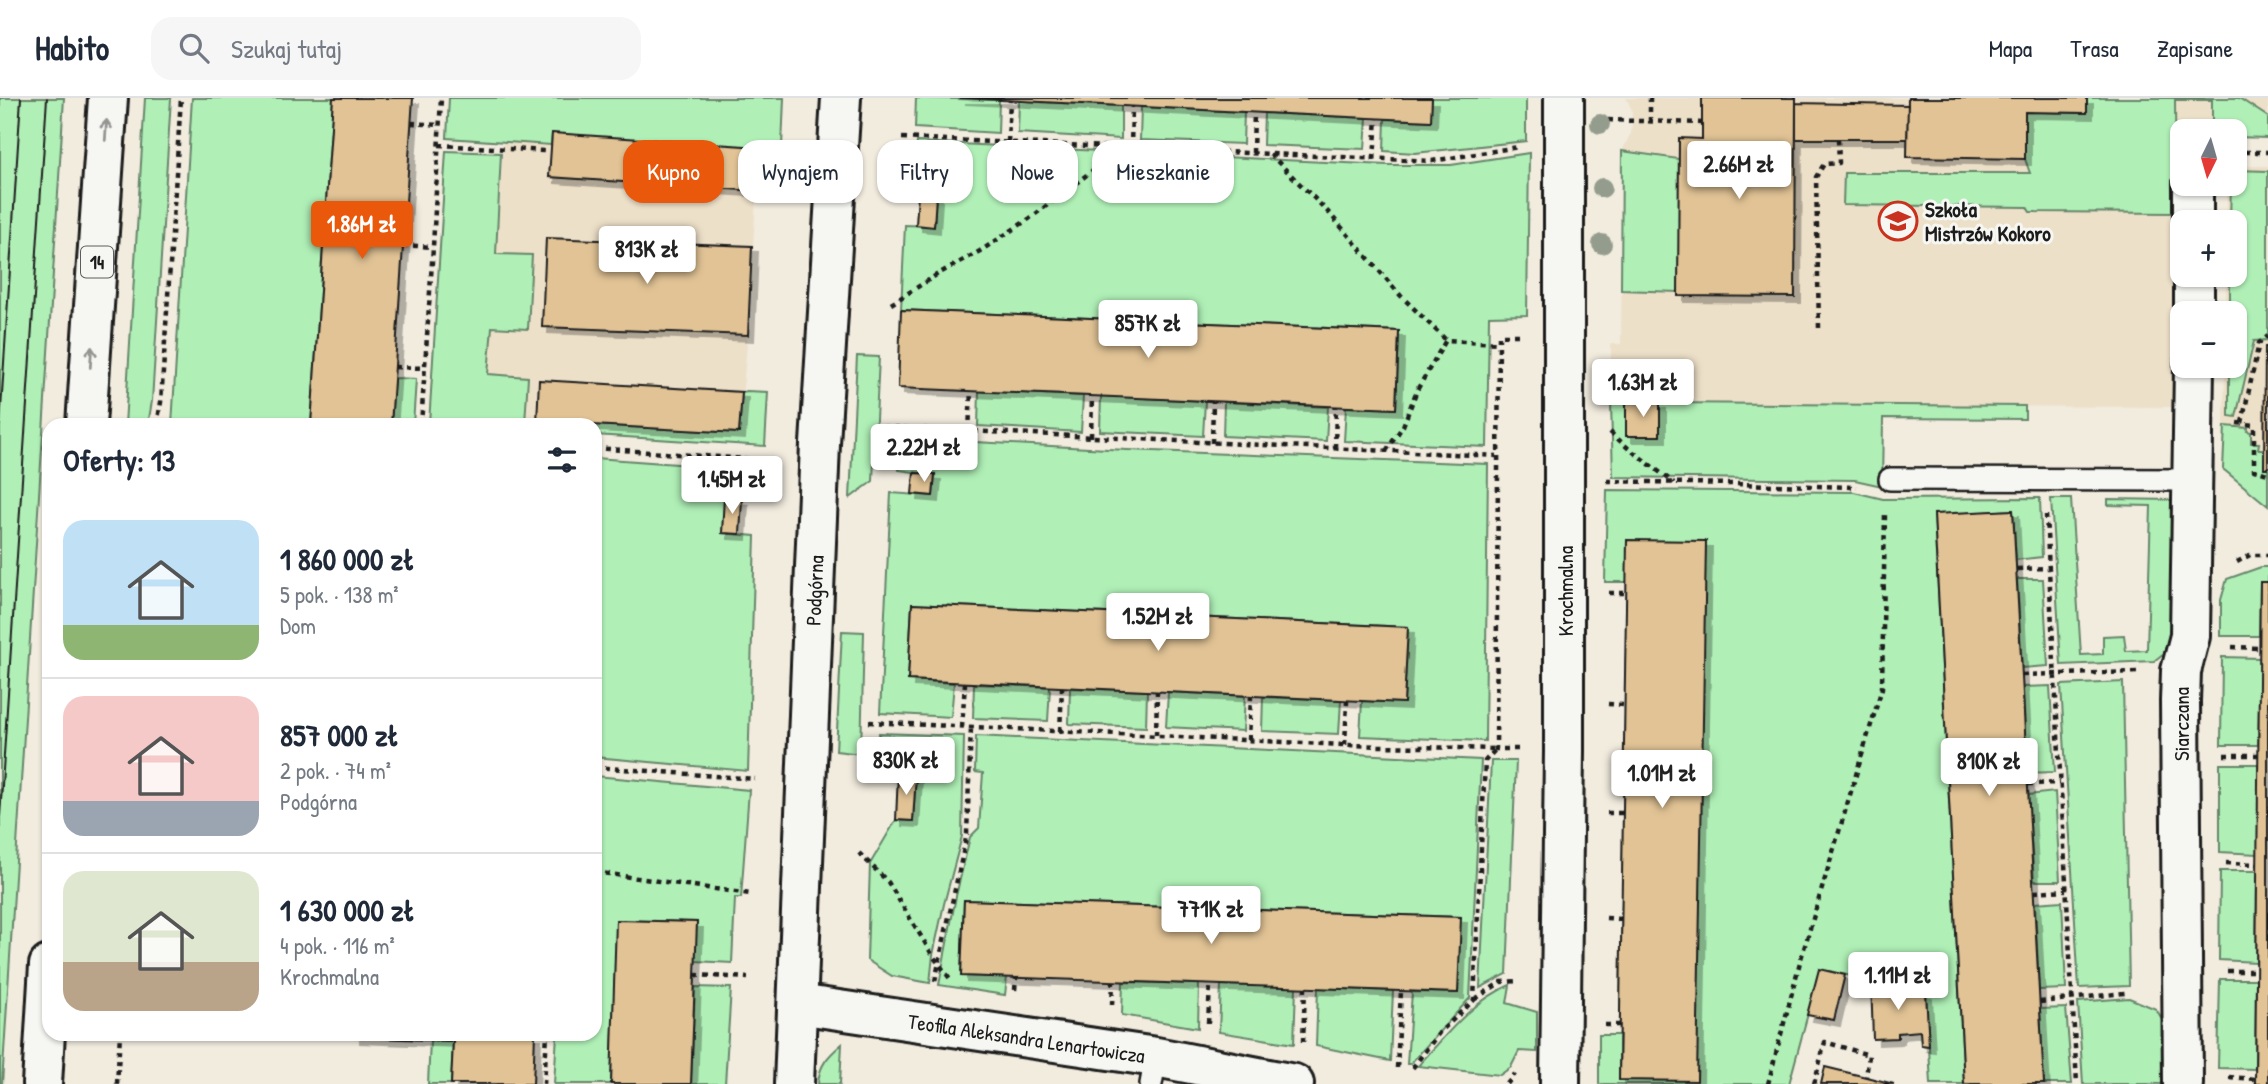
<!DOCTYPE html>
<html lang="pl">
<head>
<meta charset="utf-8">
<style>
	body { margin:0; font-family:"Patrick Hand",sans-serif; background:#f6f6f7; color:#1f2937; height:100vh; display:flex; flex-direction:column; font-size:26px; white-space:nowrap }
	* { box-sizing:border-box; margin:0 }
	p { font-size:23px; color:#747a83 }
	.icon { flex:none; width:38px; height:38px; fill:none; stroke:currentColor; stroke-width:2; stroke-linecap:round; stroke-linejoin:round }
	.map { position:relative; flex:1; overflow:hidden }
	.sheet { position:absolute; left:42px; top:320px; width:560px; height:623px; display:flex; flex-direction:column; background:#fff; border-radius:21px; box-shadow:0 2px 5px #0004 }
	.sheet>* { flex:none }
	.top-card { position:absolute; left:623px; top:42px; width:665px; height:63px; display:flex; gap:14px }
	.needle { width:46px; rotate:185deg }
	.controls { position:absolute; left:2170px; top:21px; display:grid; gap:14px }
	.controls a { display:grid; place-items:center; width:77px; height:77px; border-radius:14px; background:#fff; box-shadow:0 2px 5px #0004; font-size:35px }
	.price { position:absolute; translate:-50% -60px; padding:0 16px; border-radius:7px; background:#fff; color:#222; font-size:23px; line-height:46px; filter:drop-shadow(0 2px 4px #0008) }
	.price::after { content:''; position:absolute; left:50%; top:42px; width:21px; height:16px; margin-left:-10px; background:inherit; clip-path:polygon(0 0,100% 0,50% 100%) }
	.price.on { background:#ea580c; color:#fff }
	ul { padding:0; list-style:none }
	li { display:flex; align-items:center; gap:21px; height:175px; padding:0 21px }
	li+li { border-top:2px solid #e0e1e3 }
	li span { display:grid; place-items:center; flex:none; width:196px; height:140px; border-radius:21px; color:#555 }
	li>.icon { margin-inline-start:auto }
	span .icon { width:84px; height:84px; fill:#fffc; stroke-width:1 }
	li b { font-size:30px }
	h2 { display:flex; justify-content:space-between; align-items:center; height:84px; padding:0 21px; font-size:30px }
	.pill { padding:0 24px; border-radius:21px; background:#fff; box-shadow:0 2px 5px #0004; font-size:24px; line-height:63px }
	.pill.on { background:#ea580c; color:#fff }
	header { display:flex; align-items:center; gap:42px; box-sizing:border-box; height:98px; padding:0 35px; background:#fff; border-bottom:2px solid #e0e1e3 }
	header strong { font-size:33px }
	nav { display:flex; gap:38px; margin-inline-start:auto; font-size:24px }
	.search { width:490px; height:63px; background:#f6f6f7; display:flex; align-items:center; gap:18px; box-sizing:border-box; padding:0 24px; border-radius:21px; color:#747a83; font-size:26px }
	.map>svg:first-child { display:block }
</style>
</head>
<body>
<header>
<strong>Habito</strong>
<div class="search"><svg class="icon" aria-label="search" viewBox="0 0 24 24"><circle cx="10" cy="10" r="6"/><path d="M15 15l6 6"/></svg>Szukaj tutaj</div>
<nav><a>Mapa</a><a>Trasa</a><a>Zapisane</a></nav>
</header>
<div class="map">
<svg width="2268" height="986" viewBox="0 0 2268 986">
	<defs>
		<filter id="shadow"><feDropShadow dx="6" dy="6" stdDeviation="0" flood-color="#0004"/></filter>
	</defs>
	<rect width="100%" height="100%" fill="#f2ecdf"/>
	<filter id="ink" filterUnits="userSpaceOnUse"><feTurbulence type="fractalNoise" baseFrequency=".0143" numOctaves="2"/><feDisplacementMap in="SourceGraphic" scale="14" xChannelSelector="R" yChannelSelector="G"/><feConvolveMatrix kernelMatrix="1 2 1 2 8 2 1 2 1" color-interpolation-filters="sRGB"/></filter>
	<g filter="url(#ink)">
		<!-- built -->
		<path fill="#ede0c9" d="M1626,0h642v41l-33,-1v-7h-53v5h-7l1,271 -380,-1 -185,-4v-58h10l1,-193 9,-18 1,-11v-12z
			M552,35l207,14 -11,188 -9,98 -214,-10 -37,-49 4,-47 36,2 4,-73 -36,-2 7,-113 48,4z
			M2235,68h33v340l-45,-37 2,-103h10v-53h-9v-38h9v-53h-8v-38h8z"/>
		<!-- green -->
		<path fill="#b0f0b7" stroke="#66866a" stroke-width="2" d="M0,0h64l-62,986h-2z
			M145,0h26l-19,303 -4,24h-23z
			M192,0h141l-22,327h-139z
			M449,0h335l-4,98 -24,-5 3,-43 -207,-14 -1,11 -104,-7z
			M916,0l83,2 -1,33 -83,-5z
			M1432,0h94v43l-111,12 -31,-2 1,-32 45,2z
			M2087,0h152l29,19v21l-33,-1v-6h-23v-31h-37l1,113 -146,-1 -3,-5 -184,-2 1,-32h186l-5,-14v-47l61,1z
			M1019,3l102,5v33l-103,-6z
			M1141,9l103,5 -1,32 -103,-4z
			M1264,15l103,5 -2,31 -102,-4z
			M917,44l470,23h64l78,-12 -2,162 -38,1 -2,131 -143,-6 2,-34 50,2 3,-78 -498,-21 4,-85 29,1 2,-31 -24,-3z
			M446,53l55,2 -5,101 36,1 -4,74 -36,-2 -4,47 40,3 -3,46 69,2 -165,-1z
			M1622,53l57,8v133l-58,-2z
			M2235,72l33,1v169l-14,1 -18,76 -7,-1v-50h6v-53h-5v-38h5v-53h-5l1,-38h4z
			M857,258l22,1 -6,124 -23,17z
			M394,280l22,1 -3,46h-22z
			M747,293l21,1 -3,54 -170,-11v-10l144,8 3,-41z
			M979,293l104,5 -2,36 -103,-6z
			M1101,298l104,5 -2,35 -103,-5z
			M1224,304l104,5 -2,34 -103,-5z
			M1611,304h15v34h33l1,-33 365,3v13l-142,-1 -1,68 -27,-6 -242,-3z
			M2225,328l23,2 -1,3 4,1v11h8l-1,6h7l-1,19h4v38l-45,-37z
			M900,340l227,12 361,14 -3,277 -125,-5 2,-35 42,2 4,-76 -496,-23 -4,76 46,3 -3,34 -71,-4 11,-220 42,3 2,-21 -36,-5z
			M595,360l137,10 -2,30 -8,35 33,3 -7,235 -153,-14z
			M1607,392l247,2 29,7 157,-1 2,59 -26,3 -3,-50 -79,5 30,569h-33l-5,-91 -106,-24 -31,115h-190v-49h20v45l8,-498h-22z
			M2051,401h20l10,156 22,-1v-18l21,-1 2,16 21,-1 4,-144 -43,-1v-6l67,1 -1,136 -5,13 -15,12 -93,4z
			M2261,469h7v15h-8l-1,54h-38v-36l6,-21z
			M2017,481h26l5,87 -26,2z
			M842,533l22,1 -3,122 -25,-3z
			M2222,559l38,1 -2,87h-37z
			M2123,584l6,304 -50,2 -18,-303z
			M974,586l76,3 -2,34 -75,-3z
			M2050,588l5,86 -28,1 -4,-86z
			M1070,590l77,3 -1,36 -77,-3z
			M1168,594l77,4 -2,35 -77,-4z
			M1263,599l78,3 -2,34 -77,-3z
			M879,635l85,3 -2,100 -18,68 -11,51 -3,28 -38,-7 -25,-16 3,-96 26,-44 17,1 3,-47 -38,-3z
			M976,638l505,24 -11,238 -60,66h-3l5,-72 46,1 2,-76 -496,-17 -3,76 46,1 -2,18 -66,-10 17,-89 14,-59 9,-9 4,-55 -8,-1z
			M1491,663h25l-9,213 -27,14z
			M2220,666h38v90l-38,-2z
			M595,678l154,14 -8,108h-6l-3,65 -37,-2 1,-39 -79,-2 -6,164h-57l3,-50h38z
			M2055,694l5,89h-26l-6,-86z
			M2220,773h37l-1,91 -37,-2z
			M2062,803l4,88 -27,1 -4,-87z
			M2220,881h36l-1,90 -37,-1z
			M1123,884l76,2 -1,44 -76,-13z
			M1221,887l75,2 -2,57 -75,-12z
			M1510,887l-3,18 30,9v40l-18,-1 -8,16 -11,8 -82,-9c28,-31 53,-64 92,-81z
			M695,889l36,1 -6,96h-34z
			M1318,890l75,3 -3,70 -74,-15z
			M2129,900l27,11 11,18 1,57h-85l-5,-82z
			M2066,910l6,76h-28l-4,-75z
			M430,942l23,1 -2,42 7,1h-30z
			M842,946l-2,40h-22c1,-19 10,-28 24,-40z"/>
		<!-- building -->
		<path fill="#e1c395" stroke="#1c1c1c" stroke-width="2" filter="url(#shadow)" d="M333,0h80l-22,327h-80z
			M959,0h473l-1,23z
			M1702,0h94l-1,199 -117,-1 1,-158 23,1z
			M1908,0h179v15l-62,-1v47l-118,-2z
			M1796,5l112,2 -1,34h-111z
			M552,35l207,14 -3,44 -207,-14z
			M918,95l18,2 -2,32 -18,-2z
			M546,140l206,8 -4,89 -206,-8z
			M901,212l498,21 -3,78 -498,-21z
			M2265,249h3v121h-4z
			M539,282l203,12 -3,41 -202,-11z
			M1626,304l34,1v33h-34z
			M914,375l21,1 -2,22 -21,-2z
			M724,399l18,2 -2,35 -18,-1z
			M2013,412l31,574h-80l-30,-570z
			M1627,442l79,1 -9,540 -78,-1z
			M2260,484h8v502h-13z
			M912,506l496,23 -4,76 -496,-23z
			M898,675l18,1 -3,47 -17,-1z
			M964,802l497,17 -3,76 -497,-17z
			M616,822l81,2 -6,162h-80z
			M1819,871l26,6 -11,45 -27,-5z
			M1871,883l55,12 3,53 -8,-1 -1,-14 -22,2v5l-25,1z
			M354,936h181l-2,50h-82l2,-43 -99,-4z
			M1825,969l41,10 28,7h-73z"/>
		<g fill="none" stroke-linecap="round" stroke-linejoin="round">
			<defs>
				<path id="lane" d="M1890,381l304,1
					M1151,986l5,-27"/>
				<g id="street">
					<path d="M2193,86v38"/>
					<path d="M2194,177v38"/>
					<path id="s1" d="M798,906l358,53 138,27"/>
					<path id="s2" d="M794,986l26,-640 21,-346"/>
					<path d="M1560,986l4,-333v-653"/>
					<path d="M2183,986l-3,-383 1,-30 9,-35 4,-270"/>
				</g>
				<path id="primary" d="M86,327l22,-327
					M42,986l7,-119"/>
			</defs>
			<!-- lane casing -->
			<use href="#lane" stroke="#1c1c1c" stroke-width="26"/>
			<!-- street casing -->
			<use href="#street" stroke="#1c1c1c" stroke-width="44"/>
			<!-- primary casing -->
			<use href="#primary" stroke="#1c1c1c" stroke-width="44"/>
			<!-- path -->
			<path stroke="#1c1c1c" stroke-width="4.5" stroke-dasharray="5 5" stroke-linecap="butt" d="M1608,22l94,3
				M1650,24v-24
				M411,25l29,2
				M902,40l530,23 86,-14
				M1008,44l2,-41
				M439,47l106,6
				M1131,50l1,-41
				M2235,54h33
				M1253,55l1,-41
				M1270,56l60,60 71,82 45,44 53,3
				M1374,61l3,-41
				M403,147l30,2
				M891,206l47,-30 42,-23 49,-32 93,-71
				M1819,230l-3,-151 8,-13 15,-1 -1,-24
				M1518,237h-19l-3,414h23
				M395,269l30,1
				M2237,325l17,2v45l14,4
				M2242,325l17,-80 9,-7
				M157,327l4,-23 20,-304
				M421,327l12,-178 8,-149
				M884,329l613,29
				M969,333l2,-40
				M1610,334l18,16 46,35
				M1091,339l1,-41
				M1212,345l1,-42
				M595,350l178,13
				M1335,350l1,-42
				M1386,353l17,-25 14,-36 29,-50
				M1607,383l250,6
				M2046,417l31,569
				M2237,464l13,-7h18
				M2017,471l32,-1
				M1609,495h18
				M2232,549l27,1
				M2022,577l115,-3
				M1608,606l16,1
				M869,624l476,23 151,4 -11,12 -11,239 -35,33 -28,37
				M962,629l3,-44
				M1060,633l2,-43
				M1156,637l1,-43
				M1249,642l2,-44
				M1345,647l2,-44
				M2224,657h35
				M595,669l160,12
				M2028,686l32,-1
				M1607,715h16
				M859,755l29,29 45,74 18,24
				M2226,765l31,1
				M595,774l155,22
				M2034,794l32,-2
				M1606,820l15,1
				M2227,873h29
				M695,877l53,3
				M935,883l32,-147 4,-107
				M1015,892l1,-12
				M1475,901l26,-17 16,-1
				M2040,904l85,-9
				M1112,907l1,-24
				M1208,925l2,-38
				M1605,927h15
				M1303,944l2,-54
				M1397,970l4,-77
				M2229,979l26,2
				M117,986l3,-50
				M544,986l3,-50
				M1507,986l8,-10
				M1768,986l32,-122 82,-274 3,-175
				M1814,986l11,-42 44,13 -3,22"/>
			<!-- lane -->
			<use href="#lane" stroke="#f6f6f2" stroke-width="21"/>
			<!-- street -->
			<use href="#street" stroke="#f6f6f2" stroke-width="38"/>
			<!-- primary -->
			<use href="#primary" stroke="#f6f6f2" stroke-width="38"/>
			<!-- tram -->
			<path stroke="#1c1c1c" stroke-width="2" d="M0,327l21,-327
				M0,718l47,-718"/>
		</g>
		<!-- trees -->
		<g fill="#949d8d">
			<circle cx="1600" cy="26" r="10"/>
			<circle cx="1602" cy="90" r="10"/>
			<circle cx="1602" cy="146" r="10"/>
		</g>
		<!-- one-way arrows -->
		<defs><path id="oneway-shaft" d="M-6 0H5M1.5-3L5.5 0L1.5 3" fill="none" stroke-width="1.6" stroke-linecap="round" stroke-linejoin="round" transform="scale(1.75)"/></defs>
		<g stroke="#949492">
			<use href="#oneway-shaft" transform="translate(106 32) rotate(-86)"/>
			<use href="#oneway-shaft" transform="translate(91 259) rotate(-86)"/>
		</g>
	</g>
	<!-- icons -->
	<defs>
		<symbol id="school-ring" viewBox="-11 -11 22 22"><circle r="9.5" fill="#f6f6f2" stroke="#c8321e" stroke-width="1.5"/><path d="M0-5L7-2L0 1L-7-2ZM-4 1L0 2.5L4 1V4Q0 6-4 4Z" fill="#c8321e"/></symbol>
	</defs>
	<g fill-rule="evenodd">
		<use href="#school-ring" x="1876" y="101" width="44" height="44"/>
	</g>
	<g text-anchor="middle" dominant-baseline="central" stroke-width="6" stroke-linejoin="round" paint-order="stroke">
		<!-- shield labels -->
		<rect fill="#f6f6f2" stroke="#5d5d5c" stroke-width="2" x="81" y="148.5" width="32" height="31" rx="5"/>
		<g font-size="19" font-weight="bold" fill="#1c1c1c">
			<text x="97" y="164">14</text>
		</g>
		<!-- poi labels -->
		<g font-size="21" font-weight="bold" fill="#1c1c1c" stroke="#f6f6f2" text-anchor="start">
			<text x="1925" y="111">Szkoła<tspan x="1925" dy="24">Mistrzów Kokoro</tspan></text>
		</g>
		<!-- street labels -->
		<g font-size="21" fill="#1c1c1c" stroke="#f6f6f2">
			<text stroke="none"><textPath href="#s2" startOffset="494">Podgórna</textPath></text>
			<text transform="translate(1565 493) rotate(-90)">Krochmalna</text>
			<text transform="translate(2181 626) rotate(-90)">Siarczana</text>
			<text stroke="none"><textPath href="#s1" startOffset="231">Teofila Aleksandra Lenartowicza</textPath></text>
		</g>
	</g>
</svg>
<div class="controls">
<a><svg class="needle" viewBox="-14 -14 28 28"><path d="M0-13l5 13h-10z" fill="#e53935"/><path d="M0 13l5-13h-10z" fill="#747a83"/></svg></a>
<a>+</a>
<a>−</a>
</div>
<b class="price" style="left:1739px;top:103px">2.66M zł</b>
<b class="price on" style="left:362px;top:163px">1.86M zł</b>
<b class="price" style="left:647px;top:188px">813K zł</b>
<b class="price" style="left:1148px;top:262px">857K zł</b>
<b class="price" style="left:1643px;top:321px">1.63M zł</b>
<b class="price" style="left:924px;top:386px">2.22M zł</b>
<b class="price" style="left:732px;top:418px">1.45M zł</b>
<b class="price" style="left:1158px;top:555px">1.52M zł</b>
<b class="price" style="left:906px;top:699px">830K zł</b>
<b class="price" style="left:1989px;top:700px">810K zł</b>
<b class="price" style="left:1662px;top:712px">1.01M zł</b>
<b class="price" style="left:1211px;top:848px">771K zł</b>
<b class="price" style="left:1898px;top:914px">1.11M zł</b>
<div class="top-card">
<a class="pill on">Kupno</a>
<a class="pill">Wynajem</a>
<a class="pill">Filtry</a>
<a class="pill">Nowe</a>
<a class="pill">Mieszkanie</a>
</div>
<section class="sheet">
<h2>Oferty: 13<svg class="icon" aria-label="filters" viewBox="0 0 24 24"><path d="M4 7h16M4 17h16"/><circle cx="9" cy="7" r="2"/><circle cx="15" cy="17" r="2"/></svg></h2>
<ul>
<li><span style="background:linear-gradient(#bfe0f5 75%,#8fb573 0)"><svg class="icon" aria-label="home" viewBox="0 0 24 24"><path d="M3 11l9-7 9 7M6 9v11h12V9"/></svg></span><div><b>1 860 000 zł</b><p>5 pok. · 138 m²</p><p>Dom</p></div></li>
<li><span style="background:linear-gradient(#f6c9c9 75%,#9aa5b1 0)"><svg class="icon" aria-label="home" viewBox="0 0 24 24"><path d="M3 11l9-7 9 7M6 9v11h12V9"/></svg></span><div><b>857 000 zł</b><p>2 pok. · 74 m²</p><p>Podgórna</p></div></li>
<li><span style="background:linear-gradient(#dfe7d0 65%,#b9a48a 0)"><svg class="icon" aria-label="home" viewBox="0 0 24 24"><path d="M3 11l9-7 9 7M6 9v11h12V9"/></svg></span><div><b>1 630 000 zł</b><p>4 pok. · 116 m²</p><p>Krochmalna</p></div></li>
</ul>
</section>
</div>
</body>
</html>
